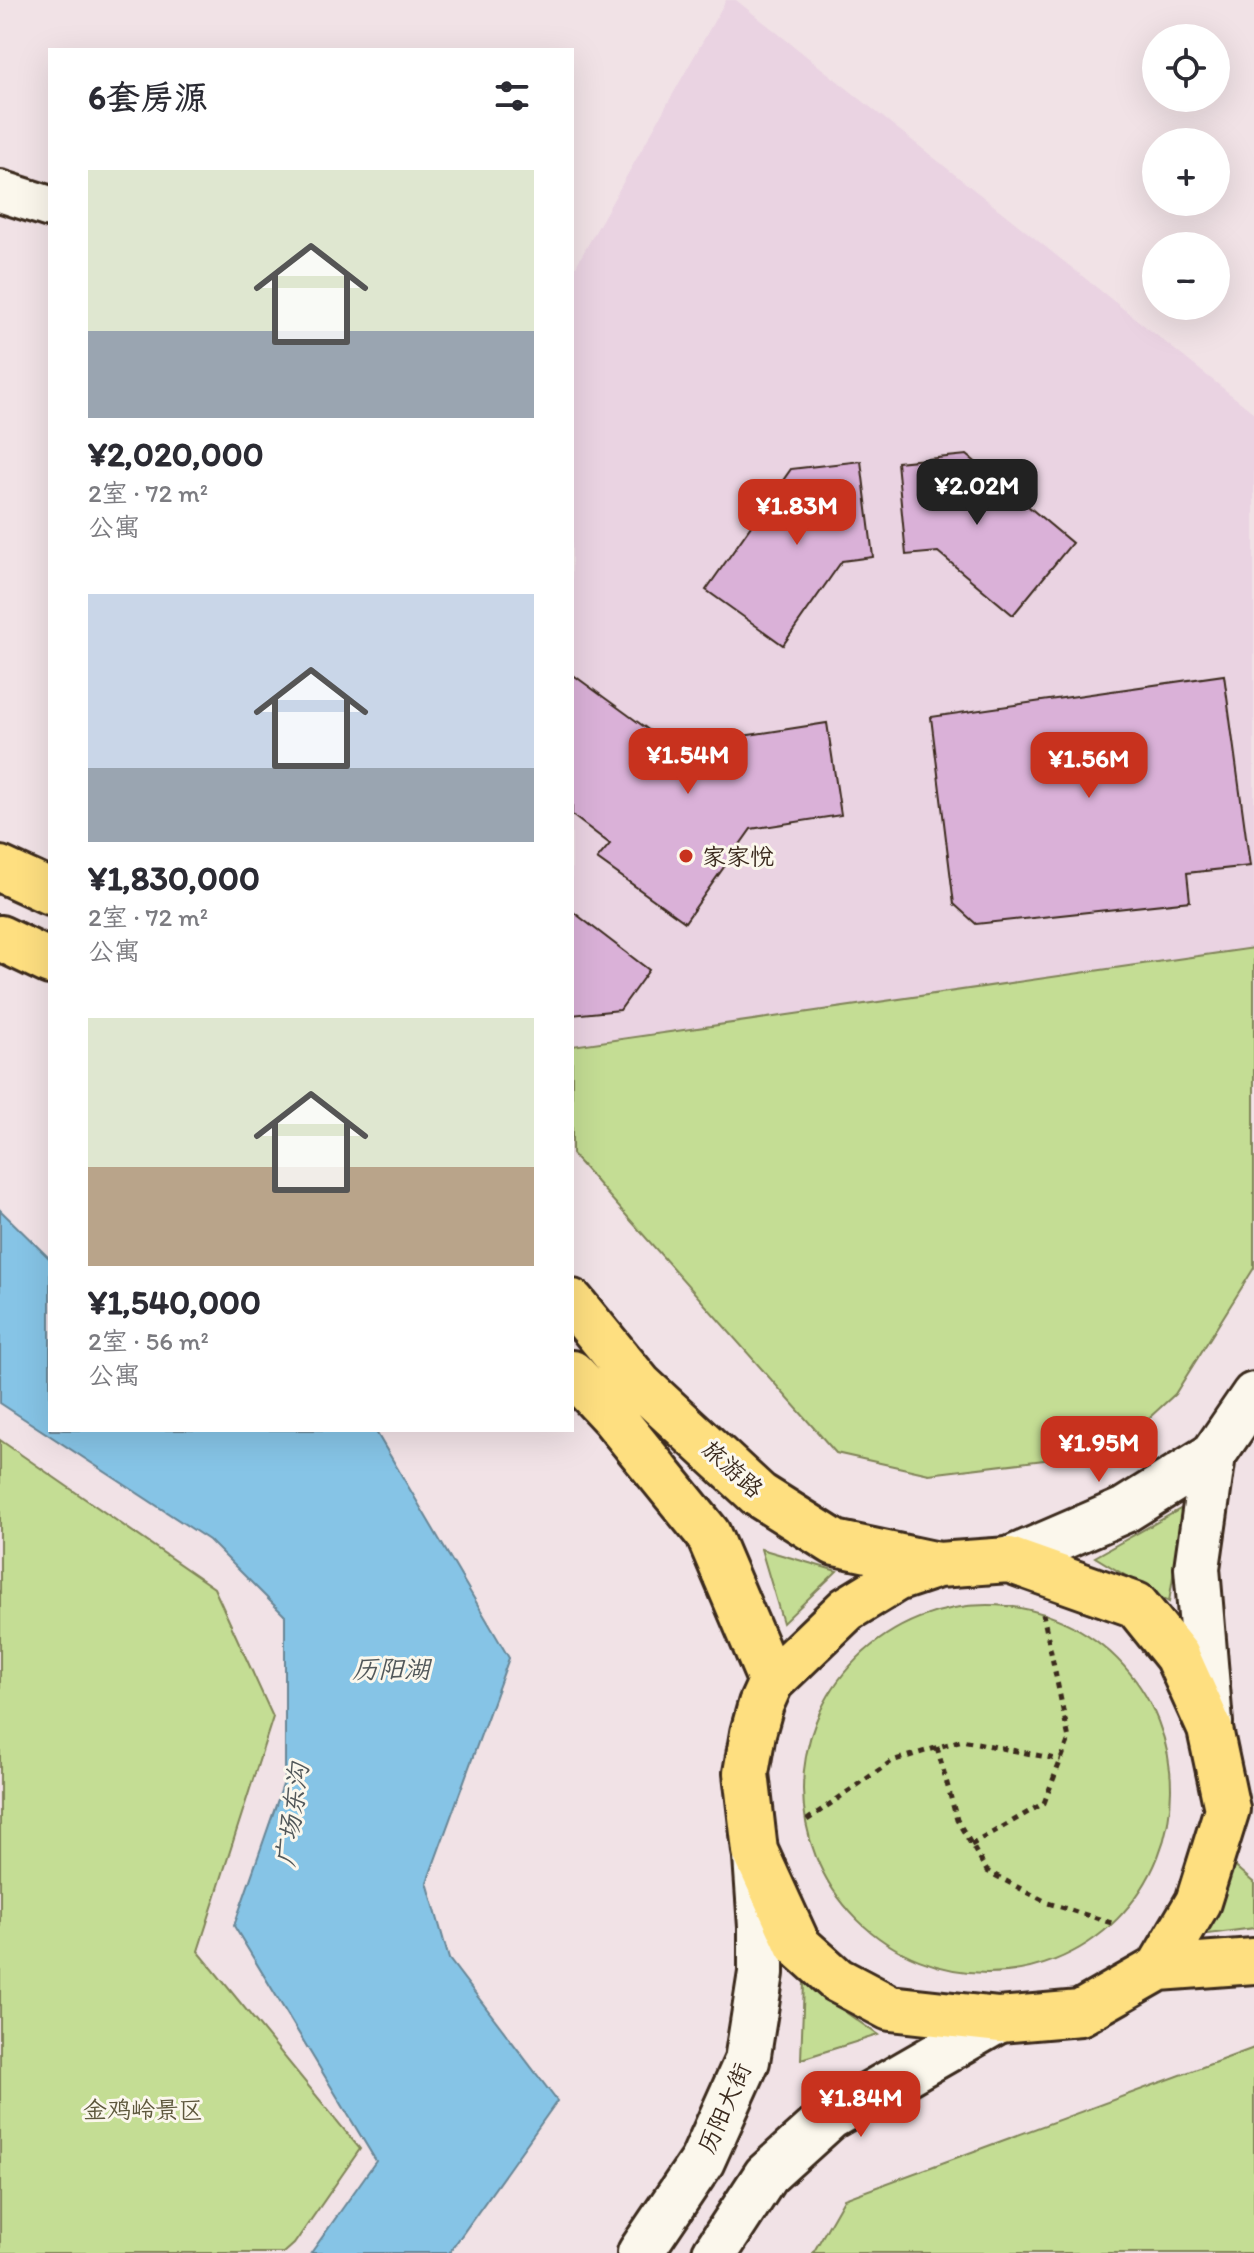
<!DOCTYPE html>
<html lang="zh">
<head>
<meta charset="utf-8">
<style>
	body { margin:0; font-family:Itim,"LXGW WenKai TC",sans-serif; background:#f2f2f3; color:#2b2b33; height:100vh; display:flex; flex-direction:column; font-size:30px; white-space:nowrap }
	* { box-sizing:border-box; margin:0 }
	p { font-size:26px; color:#7c7c81 }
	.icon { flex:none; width:44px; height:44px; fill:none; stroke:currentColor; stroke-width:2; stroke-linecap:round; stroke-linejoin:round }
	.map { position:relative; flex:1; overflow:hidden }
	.details { position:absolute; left:48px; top:48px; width:526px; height:1384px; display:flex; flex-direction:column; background:#fff; border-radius:0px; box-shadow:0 8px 32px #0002 }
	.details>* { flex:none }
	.buttons { position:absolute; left:1142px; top:24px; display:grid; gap:16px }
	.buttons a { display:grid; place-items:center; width:88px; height:88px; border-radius:50%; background:#fff; box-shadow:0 8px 32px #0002; font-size:40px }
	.price { position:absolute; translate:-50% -68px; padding:0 18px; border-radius:16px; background:#c8321e; color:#fff; font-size:26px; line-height:52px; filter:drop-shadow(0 2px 4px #0008) }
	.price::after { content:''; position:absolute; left:50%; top:48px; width:24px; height:18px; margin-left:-12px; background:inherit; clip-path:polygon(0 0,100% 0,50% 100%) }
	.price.current { background:#222; color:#fff }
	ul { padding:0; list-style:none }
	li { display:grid; align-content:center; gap:16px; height:424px; padding:0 40px }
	li span { display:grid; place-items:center; height:248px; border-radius:0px; color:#555 }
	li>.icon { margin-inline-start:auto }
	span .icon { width:144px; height:144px; fill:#fffc; stroke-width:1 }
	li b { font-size:34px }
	h2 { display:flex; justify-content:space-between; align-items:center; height:96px; padding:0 40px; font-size:34px }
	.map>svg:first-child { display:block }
</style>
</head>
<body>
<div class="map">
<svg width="1254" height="2253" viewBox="0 0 1254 2253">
	<rect width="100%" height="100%" fill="#f1e2e6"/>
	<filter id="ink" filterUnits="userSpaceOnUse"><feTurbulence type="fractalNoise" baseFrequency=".0125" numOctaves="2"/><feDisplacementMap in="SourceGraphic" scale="16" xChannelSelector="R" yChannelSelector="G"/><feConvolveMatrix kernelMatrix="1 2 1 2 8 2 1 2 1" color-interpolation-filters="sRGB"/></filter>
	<g filter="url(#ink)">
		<!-- built -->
		<path fill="#ead3e2" d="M726,0h10l518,413v535l-682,98v-773z"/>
		<!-- green -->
		<path fill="#c4dd94" stroke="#808459" stroke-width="2" d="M1254,948v320l-79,126 -51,47 -30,13 -165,20 -93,-21 -264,-299v-108z
			M0,1440l214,148 59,129 -75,234 162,198 -66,95 -10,9h-284z
			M1184,1507l-15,95 -74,-45z
			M761,1549l76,22 -54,52z
			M803 1789a184 184 0 1 1 368 0a184 184 0 1 1-368 0Z
			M1223,1856l31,27v45l-54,7z
			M804,1983l74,52 -77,24z
			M1254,2048v205h-441l31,-54z"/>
		<!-- water -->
		<path fill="#86c4e6" stroke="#688696" stroke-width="2" d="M0,1210l50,49v171h325l134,228 -82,224 22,77 108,142 -108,152h-138l65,-92 -142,-235 51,-147v-163l-76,-76 -209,-137z"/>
		<!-- building -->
		<path fill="#dab1d8" stroke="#3b2a1e" stroke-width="2" d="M967,455l105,88 -59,72 -75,-63 -32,3 -9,-93z
			M861,461l12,96 -31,4 -59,84 -77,-55 85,-121z
			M572,674l100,73 155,-24 14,92 -90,14 -66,93 -88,-63 13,-15 -38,-29z
			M1224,675l26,191 -63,7 3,28 -214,23 -22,-20 -23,-187z
			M572,911l77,59 -29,40 -48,5z"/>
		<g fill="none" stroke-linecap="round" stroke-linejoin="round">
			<defs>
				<path id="street" d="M0,191l50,16"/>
				<path id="secondary" d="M1009,1560l116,-50 88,-55 41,-60
					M1210,1723l-13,-155 16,-113
					M640,2253l62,-92 45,-100 14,-88v-46l-5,-70
					M715,2253l51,-78 64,-58 169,-97"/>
				<path id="primary" d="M0,869l50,23
					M0,938l50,24
					M572,1302l68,83 119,110 76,48 103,22
					M572,1373l41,44 95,117 63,148
					M1009,1560l127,45 41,51 33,73 17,80 -29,93 -39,66 -79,45 -81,7 -109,-12 -53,-28 -39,-35 -43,-94 -9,-78 7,-40 8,-29 10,-22 76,-73 49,-30 42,-14z
					M1159,1968l95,-7"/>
			</defs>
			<!-- street casing -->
			<use href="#street" stroke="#3b2a1e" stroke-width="46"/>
			<!-- secondary casing -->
			<use href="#secondary" stroke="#3b2a1e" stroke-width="50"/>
			<!-- primary casing -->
			<use href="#primary" stroke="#3b2a1e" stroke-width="50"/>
			<!-- path -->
			<path stroke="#3b2a1e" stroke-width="5" stroke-dasharray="6 6" stroke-linecap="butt" d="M937,1747l20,73 30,51 61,32 67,21
				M807,1820l85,-59 70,-21 99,20
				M971,1845l73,-42 25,-64 -26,-125"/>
			<!-- street -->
			<use href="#street" stroke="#fbf7ec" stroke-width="40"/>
			<!-- secondary -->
			<use href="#secondary" stroke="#fbf7ec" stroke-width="44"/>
			<!-- primary -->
			<use href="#primary" stroke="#fedf80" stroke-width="44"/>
		</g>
	</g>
	<!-- markers -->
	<circle fill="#c8321e" stroke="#fbf7ec" stroke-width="3" cx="686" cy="856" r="8"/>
	<g text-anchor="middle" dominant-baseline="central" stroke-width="6" stroke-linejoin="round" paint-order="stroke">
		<!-- poi labels -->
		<g font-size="24" fill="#3b2a1e" stroke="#fbf7ec" text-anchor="start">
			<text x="702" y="856">家家悦</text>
		</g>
		<!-- street labels -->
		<g font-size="24" fill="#3b2a1e" stroke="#fbf7ec">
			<text transform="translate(733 1469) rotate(42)">旅游路</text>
			<text transform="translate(724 2108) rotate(-66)">历阳大街</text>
		</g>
		<!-- park labels -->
		<g font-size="24" fill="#5d573c" stroke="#fbf7ec">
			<text x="143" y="2109">金鸡岭景区</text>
		</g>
		<!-- water labels -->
		<g font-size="26" font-style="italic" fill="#52585a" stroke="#fbf7ec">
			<text x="391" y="1669">历阳湖</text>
			<text transform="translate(292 1815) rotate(-82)">广场东沟</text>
		</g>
	</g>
</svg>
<div class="buttons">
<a><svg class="icon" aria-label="locate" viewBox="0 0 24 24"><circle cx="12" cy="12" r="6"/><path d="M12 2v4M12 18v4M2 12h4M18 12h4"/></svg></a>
<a>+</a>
<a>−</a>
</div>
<b class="price current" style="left:977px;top:527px">¥2.02M</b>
<b class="price" style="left:797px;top:547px">¥1.83M</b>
<b class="price" style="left:688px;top:796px">¥1.54M</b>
<b class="price" style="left:1089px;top:800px">¥1.56M</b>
<b class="price" style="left:1099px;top:1484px">¥1.95M</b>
<b class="price" style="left:861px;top:2139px">¥1.84M</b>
<section class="details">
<h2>6套房源<svg class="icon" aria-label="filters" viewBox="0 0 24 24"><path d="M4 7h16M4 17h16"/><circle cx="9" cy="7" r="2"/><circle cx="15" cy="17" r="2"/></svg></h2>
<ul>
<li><span style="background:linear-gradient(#dfe7d0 65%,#9aa5b1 0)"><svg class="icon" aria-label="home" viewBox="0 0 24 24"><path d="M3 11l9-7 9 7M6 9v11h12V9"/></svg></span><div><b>¥2,020,000</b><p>2室 · 72 m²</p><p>公寓</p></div></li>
<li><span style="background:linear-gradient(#c9d6e8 70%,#9aa5b1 0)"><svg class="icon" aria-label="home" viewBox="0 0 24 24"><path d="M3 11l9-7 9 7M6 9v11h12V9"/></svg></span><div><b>¥1,830,000</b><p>2室 · 72 m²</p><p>公寓</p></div></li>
<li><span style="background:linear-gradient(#dfe7d0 60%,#b9a48a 0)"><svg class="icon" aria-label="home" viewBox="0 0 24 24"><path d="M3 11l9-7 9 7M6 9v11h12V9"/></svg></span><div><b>¥1,540,000</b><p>2室 · 56 m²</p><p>公寓</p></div></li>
</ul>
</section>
</div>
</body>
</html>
